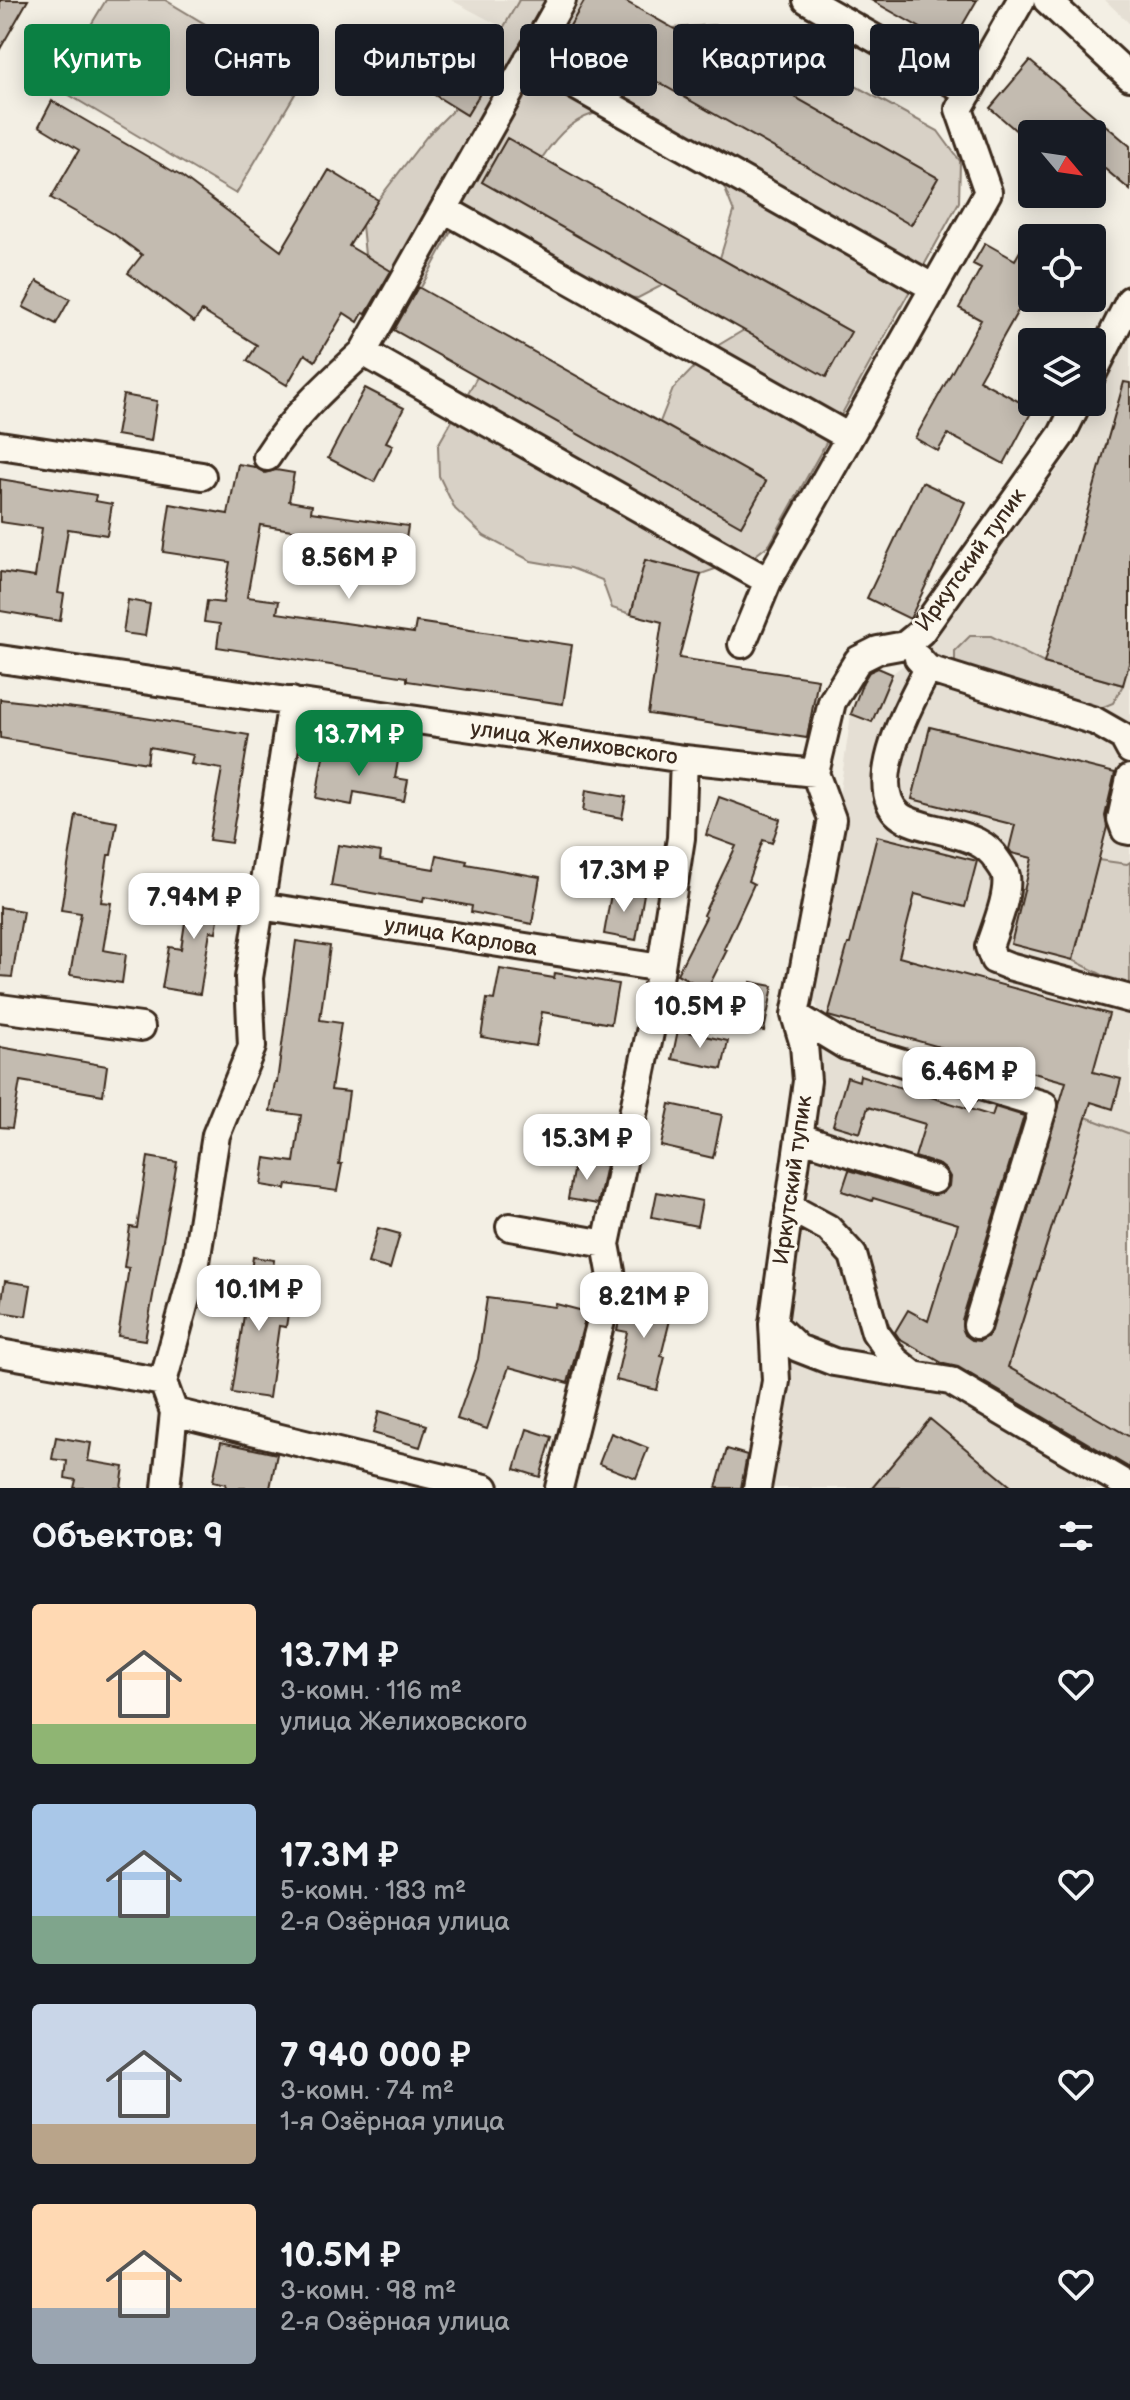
<!DOCTYPE html>
<html lang="ru">
<head>
<meta charset="utf-8">
<style>
	body { margin:0; font-family:"Balsamiq Sans",sans-serif; background:#242831; color:#f1f3f6; height:100vh; display:flex; flex-direction:column; font-size:30px; white-space:nowrap }
	* { box-sizing:border-box; margin:0 }
	p { font-size:26px; color:#9ea1a6 }
	.icon { flex:none; width:44px; height:44px; fill:none; stroke:currentColor; stroke-width:2; stroke-linecap:round; stroke-linejoin:round }
	.map { position:relative; height:1488px; overflow:hidden }
	.sheet { display:flex; flex-direction:column; background:#171b24; flex:1 }
	.sheet>* { flex:none }
	.hud { position:absolute; left:24px; top:24px; width:1082px; height:72px; display:flex; gap:16px }
	.needle { width:52px; rotate:119deg }
	.buttons { position:absolute; left:1018px; top:120px; display:grid; gap:16px }
	.buttons a { display:grid; place-items:center; width:88px; height:88px; border-radius:8px; background:#171b24; box-shadow:0 4px 20px #0003; font-size:40px }
	.price { position:absolute; translate:-50% -68px; padding:0 18px; border-radius:16px; background:#fff; color:#222; font-size:26px; line-height:52px; filter:drop-shadow(0 2px 4px #0008) }
	.price::after { content:''; position:absolute; left:50%; top:48px; width:24px; height:18px; margin-left:-12px; background:inherit; clip-path:polygon(0 0,100% 0,50% 100%) }
	.price.on { background:#0b8043; color:#fff }
	ul { padding:0; list-style:none }
	li { display:flex; align-items:center; gap:24px; height:200px; padding:0 32px }
	li span { display:grid; place-items:center; flex:none; width:224px; height:160px; border-radius:8px; color:#555 }
	li>.icon { margin-inline-start:auto }
	span .icon { width:96px; height:96px; fill:#fffc; stroke-width:1 }
	li b { font-size:34px }
	h2 { display:flex; justify-content:space-between; align-items:center; height:96px; padding:0 32px; font-size:34px }
	.chip { padding:0 28px; border-radius:8px; background:#171b24; box-shadow:0 4px 20px #0003; font-size:28px; line-height:72px }
	.chip.on { background:#0b8043; color:#fff }
	.map>svg:first-child { display:block }
</style>
</head>
<body>
<div class="map">
<svg width="1130" height="1488" viewBox="0 0 1130 1488">
	<rect width="100%" height="100%" fill="#f3efe4"/>
	<filter id="ink" filterUnits="userSpaceOnUse"><feTurbulence type="fractalNoise" baseFrequency=".0125" numOctaves="2"/><feDisplacementMap in="SourceGraphic" scale="16" xChannelSelector="R" yChannelSelector="G"/><feConvolveMatrix kernelMatrix="1 2 1 2 8 2 1 2 1" color-interpolation-filters="sRGB"/></filter>
	<g filter="url(#ink)">
		<!-- built -->
		<path fill="#e5dfd4" d="M451,0h68l-15,28z
			M1105,0h25v24z
			M1130,333v1155h-365l16,-166 37,-240 3,-66 -14,-34 29,-163 15,-105 19,-49 22,9 40,-32 144,-198z"/>
		<!-- green -->
		<path fill="#d8d1c6" stroke="#8a7e72" stroke-width="2" d="M106,0h59l137,82 -66,112 -182,-108z
			M519,0h66l-17,31 343,194 27,-47 -266,-150 41,-3 42,6 183,100 22,30 -1,41 -189,342 -22,17 -24,5 -23,8 -55,-14 -15,54 -19,-6 -10,-28 -31,-12 -40,-7 -47,-25 -29,-27 -16,-33 -1,-31 39,-68 264,149 25,-44 -106,-60 13,-33 39,-40 32,-19 107,2 -131,-74 14,-46 -11,-28 -116,-74c-32,7 -47,21 -65,48l-35,-20 -25,44 181,103 -25,13 -30,-2 -155,-68 -56,104 -21,-20 -2,-17 15,-25 -24,-15 -3,-30 16,-25 49,-64 28,-28 12,7 12,-20 -10,-6z
			M970,636h21l53,27 79,22 -10,18 -22,9 -136,-45v-16z
			M1098,860l29,4 3,-2v127l-57,-29z
			M1086,1117l44,17v303l-122,-70z"/>
		<!-- building -->
		<path fill="#c3bbb0" stroke="#3b2a1e" stroke-width="2" d="M0,0h28l-28,49z
			M585,0h38l315,178 -27,47 -344,-194z
			M871,0h106l-26,45z
			M1030,61l100,85v44l-38,-32v-24h-72l-30,-26z
			M445,74l34,21 -12,20 -34,-21z
			M52,101l129,75 100,75 48,-81 49,30 -29,46 42,25 -25,43 -3,-1 -5,9 -14,-9 -29,48 -10,-7 -18,31 -40,-24 10,-16 -55,-34 -8,11 -66,-49 14,-18 -28,-21 -63,-36 28,-48 -40,-24z
			M507,138l344,194 -25,45 -344,-195z
			M1032,230v56l-53,94 54,29 -29,55 -56,-30 -10,17 -23,-13 66,-118 -22,-12 22,-40 -8,-4 12,-21 30,17z
			M37,281l33,18 -14,25 -33,-17z
			M418,287l348,195 -25,44 -347,-196z
			M1124,382l6,1v277l-7,25 -79,-22z
			M365,388l39,20 -18,34 7,3 -19,37 -46,-24z
			M123,395l34,6 -6,40 -35,-6z
			M238,464l17,3 10,6 11,-3 18,3 -5,28 23,4 -1,7 97,14 -7,45 -82,-12 4,-24 -63,-10 -13,72 32,4 -2,12 137,20 2,-11 156,23 -9,59 -156,-23v-4l-190,-30 3,-23 -16,-2 3,-21 16,2 7,-41 -67,-10 7,-48 58,10z
			M0,479l96,16 -1,6 17,3 -5,31 -39,-6 -10,64 6,1 -4,27 -60,-10v-39l35,5 7,-49 -42,-6z
			M922,482l43,20 -55,117 -43,-21z
			M645,560l56,14 -22,84 139,21 -11,59 -159,-24 14,-92 -31,-8z
			M128,600l22,4 -5,32 -22,-3z
			M878,668l14,6 -20,48 -21,-8 12,-32 6,-10z
			M0,699l108,13 141,23 -18,108 -22,-3 13,-71 -31,-5 2,-9 -44,-8 -2,16 -147,-25z
			M930,727l185,46 -10,43 2,11 -34,133 -62,-16 21,-86 -20,-5 -3,-4 6,-24 -103,-26z
			M324,751l74,10 -3,17 13,2 -4,21 -50,-9 -2,13 -36,-7z
			M586,790l40,7 -4,21 -39,-7z
			M719,797l61,22 -8,24 -9,-3 -15,41 6,3 -30,65 3,1 -20,40 -30,-16 29,-57 -3,-2 33,-69 -30,-11z
			M76,815l41,7 -6,33h-3l-7,47 10,1 -8,47 23,4 -4,29 -52,-8 11,-62 -20,-3z
			M877,836l100,25 -12,46 -50,-13 -16,63 210,57 -16,58 28,7 -8,30 -22,-7 -83,265 122,70v31l-172,-101 -14,-3 -45,-26 -4,-6 13,-22 20,11 30,-97 -85,-26 -1,3 -30,-10 7,-21 81,25 14,-3 5,-6 1,-9 -4,-7 -6,-5 -25,-8 10,-33 -57,-17 -8,26 -27,-8 14,-48 12,4 1,-6 132,41 3,-9 29,9 -62,204 3,15 7,5 8,1 7,-4 5,-7 74,-248 -238,-66 20,-72h2z
			M338,845l43,7 -1,8 54,9 3,-14 30,6 -1,3 74,13 -8,47 -61,-12 1,-6 -48,-9 -1,5 -92,-16z
			M191,883l32,5 -7,44 -6,-1 -10,63 -38,-6 7,-41 12,2z
			M612,888l32,6 -8,46 -32,-6z
			M0,907l23,4 -11,66 -12,-1z
			M296,941l34,5 -10,74 21,3 -10,67 18,2 -10,72h3l-5,27 -50,-7 -1,5 -25,-4 4,-27 29,4 7,-47 -31,-4 5,-29h2z
			M500,969l54,9 1,-5 63,11 -7,40 -69,-12 -6,34 -55,-9 6,-38 7,1z
			M751,982l22,4 -9,45 -22,-4z
			M678,1030l50,11 -6,28 -50,-10z
			M0,1047l107,19 -4,29 -83,-14 -8,47 -12,-1z
			M670,1104l52,11 -9,43 -52,-12z
			M148,1157l29,5 -32,178 -27,-4 11,-68 -5,-1 6,-40 7,1z
			M575,1160l31,5 -8,39 -30,-5z
			M657,1192l45,9 -5,25 -45,-9z
			M378,1228l22,6 -10,35 -22,-6z
			M253,1257l21,3 -5,38 21,3 -4,26 -7,-1 -10,72 -37,-5z
			M5,1281l26,4 -5,31 -26,-4z
			M647,1293l28,7 -14,56 4,1 -8,33 -41,-10 11,-48 -10,-2 7,-31 20,5z
			M487,1298l68,9 1,-3 31,8 -19,71 -59,-16 -22,62 -30,-10 21,-60z
			M379,1411l48,14 -7,22 -47,-14z
			M930,1419l83,69h-141z
			M527,1429l25,8 -12,40 -25,-8z
			M611,1433l37,15 -12,30 -37,-14z
			M56,1437l35,6 -3,18 36,6 -3,21h-47l2,-8 -11,-2 2,-17 -15,-2z
			M221,1442l56,12 -7,34h-45l1,-4 -13,-3z
			M727,1449l20,6 -6,33h-25z"/>
		<g fill="none" stroke-linecap="round" stroke-linejoin="round">
			<defs>
				<path id="minor" d="M562,0l-199,352 405,229 220,-389 -29,-83 62,-109
					M807,0l162,92
					M1047,0l83,77
					M528,59l406,229
					M444,209l405,228
					M1092,375l38,-75
					M0,445l202,31
					M267,457c26,-41 60,-72 96,-105
					M742,644l26,-63
					M918,658l10,11 167,52 28,16 7,13
					M0,659l684,100 131,14
					M928,669c-17,31 -64,116 -29,146 12,10 37,13 52,18 18,5 36,10 46,27 3,4 8,11 9,16 3,20 -11,52 -17,71l5,13 15,6 121,33
					M1130,778l-9,41 4,11 5,1
					M260,906l401,62
					M0,1008l141,19
					M795,1015l51,31 198,59 -67,220
					M799,1137l135,43
					M789,1207l39,21 25,27 22,77 20,28 19,15
					M510,1227l96,17
					M773,1324l25,24 36,14 116,19 180,106
					M0,1353l163,29
					M174,1412l311,76
					M166,1488l8,-76 -11,-30 33,-120 20,-127 36,-88 -3,-69 43,-277
					M559,1488l53,-211 -6,-33 47,-226 28,-180 3,-79
					M757,1488l19,-107 -3,-57 34,-243 -3,-36 -9,-30 37,-196 -17,-46 17,-71 26,-42 20,-10 27,-5 16,-13 141,-198 16,-32"/>
			</defs>
			<!-- minor casing -->
			<use href="#minor" stroke="#3b2a1e" stroke-width="32"/>
			<!-- minor -->
			<use href="#minor" stroke="#fbf7ec" stroke-width="26"/>
		</g>
	</g>
	<g text-anchor="middle" dominant-baseline="central" stroke-width="6" stroke-linejoin="round" paint-order="stroke">
		<!-- street labels -->
		<g font-size="22" fill="#3b2a1e" stroke="#fbf7ec">
			<text transform="translate(971 560) rotate(-54)">Иркутский тупик</text>
			<text transform="translate(574 743) rotate(8)">улица Желиховского</text>
			<text transform="translate(461 937) rotate(9)">улица Карлова</text>
			<text transform="translate(793 1180) rotate(-82)">Иркутский тупик</text>
		</g>
	</g>
</svg>
<div class="buttons">
<a><svg class="needle" viewBox="-14 -14 28 28"><path d="M0-13l5 13h-10z" fill="#e53935"/><path d="M0 13l5-13h-10z" fill="#9ea1a6"/></svg></a>
<a><svg class="icon" aria-label="locate" viewBox="0 0 24 24"><circle cx="12" cy="12" r="6"/><path d="M12 2v4M12 18v4M2 12h4M18 12h4"/></svg></a>
<a><svg class="icon" aria-label="layers" viewBox="0 0 24 24"><path d="M12 4l9 5-9 5-9-5zM3 14l9 5 9-5"/></svg></a>
</div>
<b class="price" style="left:349px;top:601px">8.56M ₽</b>
<b class="price on" style="left:359px;top:778px">13.7M ₽</b>
<b class="price" style="left:624px;top:914px">17.3M ₽</b>
<b class="price" style="left:194px;top:941px">7.94M ₽</b>
<b class="price" style="left:700px;top:1050px">10.5M ₽</b>
<b class="price" style="left:969px;top:1115px">6.46M ₽</b>
<b class="price" style="left:587px;top:1182px">15.3M ₽</b>
<b class="price" style="left:259px;top:1333px">10.1M ₽</b>
<b class="price" style="left:644px;top:1340px">8.21M ₽</b>
<div class="hud">
<a class="chip on">Купить</a>
<a class="chip">Снять</a>
<a class="chip">Фильтры</a>
<a class="chip">Новое</a>
<a class="chip">Квартира</a>
<a class="chip">Дом</a>
</div>
</div>
<section class="sheet">
<h2>Объектов: 9<svg class="icon" aria-label="filters" viewBox="0 0 24 24"><path d="M4 7h16M4 17h16"/><circle cx="9" cy="7" r="2"/><circle cx="15" cy="17" r="2"/></svg></h2>
<ul>
<li><span style="background:linear-gradient(#ffd9b3 75%,#8fb573 0)"><svg class="icon" aria-label="home" viewBox="0 0 24 24"><path d="M3 11l9-7 9 7M6 9v11h12V9"/></svg></span><div><b>13.7M ₽</b><p>3-комн. · 116 m²</p><p>улица Желиховского</p></div><svg class="icon" aria-label="heart" viewBox="0 0 24 24"><path d="M12 20l-8-8c-3-5 5-10 8-4 3-6 11-1 8 4z"/></svg></li>
<li><span style="background:linear-gradient(#a9c7e8 70%,#7fa58c 0)"><svg class="icon" aria-label="home" viewBox="0 0 24 24"><path d="M3 11l9-7 9 7M6 9v11h12V9"/></svg></span><div><b>17.3M ₽</b><p>5-комн. · 183 m²</p><p>2-я Озёрная улица</p></div><svg class="icon" aria-label="heart" viewBox="0 0 24 24"><path d="M12 20l-8-8c-3-5 5-10 8-4 3-6 11-1 8 4z"/></svg></li>
<li><span style="background:linear-gradient(#c9d6e8 75%,#b9a48a 0)"><svg class="icon" aria-label="home" viewBox="0 0 24 24"><path d="M3 11l9-7 9 7M6 9v11h12V9"/></svg></span><div><b>7 940 000 ₽</b><p>3-комн. · 74 m²</p><p>1-я Озёрная улица</p></div><svg class="icon" aria-label="heart" viewBox="0 0 24 24"><path d="M12 20l-8-8c-3-5 5-10 8-4 3-6 11-1 8 4z"/></svg></li>
<li><span style="background:linear-gradient(#ffd9b3 65%,#9aa5b1 0)"><svg class="icon" aria-label="home" viewBox="0 0 24 24"><path d="M3 11l9-7 9 7M6 9v11h12V9"/></svg></span><div><b>10.5M ₽</b><p>3-комн. · 98 m²</p><p>2-я Озёрная улица</p></div><svg class="icon" aria-label="heart" viewBox="0 0 24 24"><path d="M12 20l-8-8c-3-5 5-10 8-4 3-6 11-1 8 4z"/></svg></li>
</ul>
</section>
</body>
</html>
